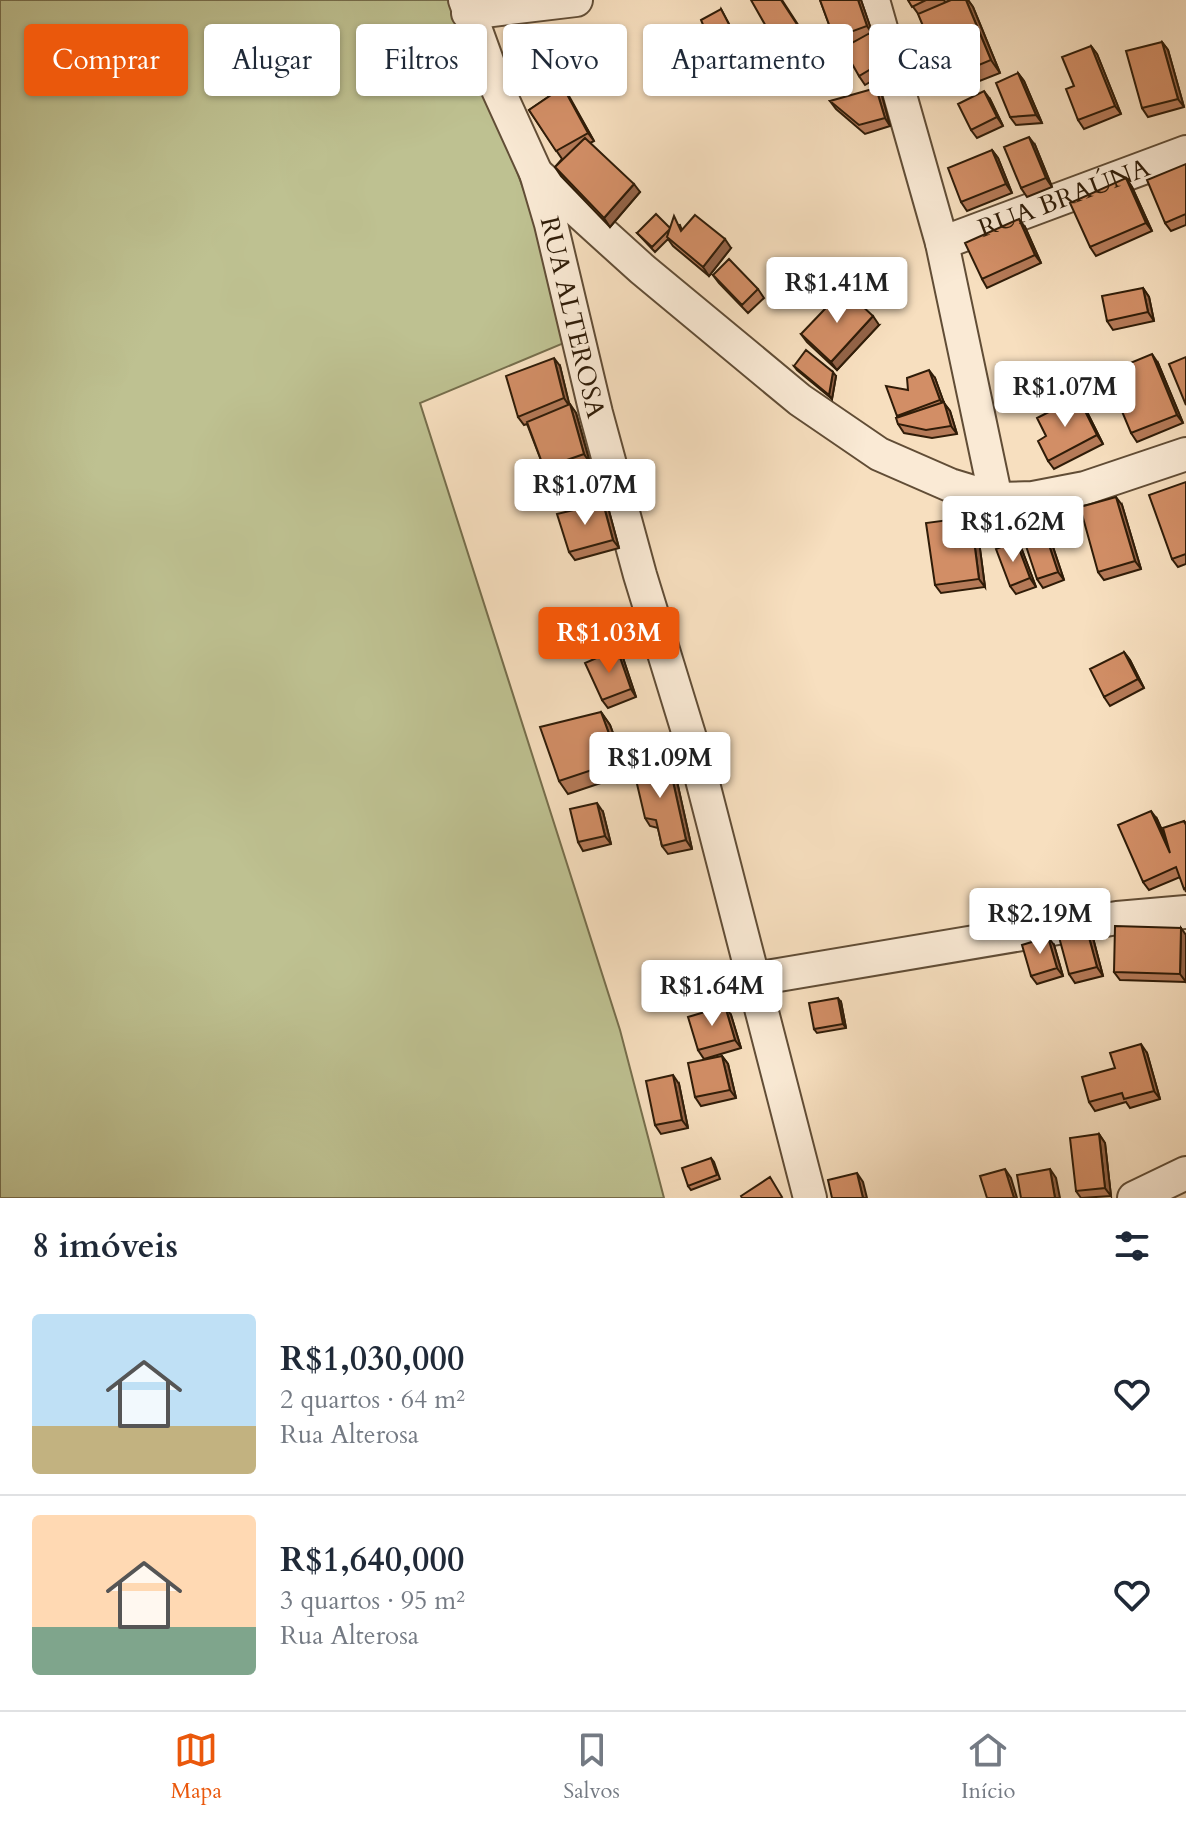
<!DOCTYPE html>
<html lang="pt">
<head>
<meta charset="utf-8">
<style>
	body { margin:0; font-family:Cardo,serif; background:#f2f2f3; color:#1f2937; height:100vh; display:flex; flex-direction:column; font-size:30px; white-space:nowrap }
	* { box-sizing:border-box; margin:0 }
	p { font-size:26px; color:#747a83 }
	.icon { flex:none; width:44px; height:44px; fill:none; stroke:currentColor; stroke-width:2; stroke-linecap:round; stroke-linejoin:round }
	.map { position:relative; height:1198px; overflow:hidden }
	.drawer { display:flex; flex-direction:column; background:#fff; flex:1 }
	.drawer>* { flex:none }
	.top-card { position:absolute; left:24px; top:24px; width:1138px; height:72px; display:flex; gap:16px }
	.price { position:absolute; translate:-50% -68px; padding:0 18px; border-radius:8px; background:#fff; color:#222; font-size:26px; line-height:52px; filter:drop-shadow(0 2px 4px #0008) }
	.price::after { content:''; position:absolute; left:50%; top:48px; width:24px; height:18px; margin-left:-12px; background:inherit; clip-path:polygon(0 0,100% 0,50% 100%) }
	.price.on { background:#ea580c; color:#fff }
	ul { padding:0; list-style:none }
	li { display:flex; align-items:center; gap:24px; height:200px; padding:0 32px }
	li+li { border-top:2px solid #e0e1e3 }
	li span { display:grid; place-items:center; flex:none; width:224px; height:160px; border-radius:8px; color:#555 }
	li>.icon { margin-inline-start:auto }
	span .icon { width:96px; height:96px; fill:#fffc; stroke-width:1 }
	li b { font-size:34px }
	h2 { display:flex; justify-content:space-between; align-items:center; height:96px; padding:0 32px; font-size:34px }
	.tag { padding:0 28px; border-radius:8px; background:#fff; box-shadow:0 2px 6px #0004; font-size:28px; line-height:72px }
	.tag.on { background:#ea580c; color:#fff }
	.tabs { display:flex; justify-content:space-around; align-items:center; height:112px; border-top:2px solid #e0e1e3; background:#fff; font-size:22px; color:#747a83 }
	.tabs a { display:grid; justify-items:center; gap:4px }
	.tabs .on { color:#ea580c }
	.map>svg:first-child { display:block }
</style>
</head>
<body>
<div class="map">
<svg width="1186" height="1198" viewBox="0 0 1186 1198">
	<rect width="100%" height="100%" fill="#f7dfbf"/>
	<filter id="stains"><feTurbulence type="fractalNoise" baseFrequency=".0025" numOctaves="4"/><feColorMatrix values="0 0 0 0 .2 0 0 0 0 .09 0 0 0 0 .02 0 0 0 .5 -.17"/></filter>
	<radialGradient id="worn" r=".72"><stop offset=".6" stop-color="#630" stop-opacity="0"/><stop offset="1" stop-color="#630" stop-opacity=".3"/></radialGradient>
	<!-- green -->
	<path fill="#bec191" stroke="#766e4c" stroke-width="2" d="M0,0h454l77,210 33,133 -144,60 200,627 44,168h-664z"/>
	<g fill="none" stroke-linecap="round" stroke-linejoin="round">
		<defs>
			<g id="street">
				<path id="s1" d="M465,0l30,83 41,90 15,51 45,189 44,162 58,189 112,434"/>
				<path d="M873,0l69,243 54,256"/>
				<path d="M468,13l108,-13"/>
				<path d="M536,173l106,96 158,131 79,54 71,31 46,14 37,-1 52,-10 101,-34"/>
				<path id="s2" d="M942,243l244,-91"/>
				<path d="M754,979l363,-61 69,-6"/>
				<path d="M1134,1198l52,-25"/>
			</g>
		</defs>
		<!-- street casing -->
		<use href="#street" stroke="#614d36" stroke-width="36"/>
		<!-- street -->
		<use href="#street" stroke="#faead5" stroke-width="32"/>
	</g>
	<!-- wall -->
	<path fill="#b57a58" stroke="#2f1c08" stroke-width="2" d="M782,0l26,40 -22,19 -6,-8z
		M820,0h41l12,35h-1l20,34 -27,16 -6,-9 -6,-34 -13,5 -6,-9z
		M908,0h36l1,2 6,-2h17l5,7 27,66 -46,18 -9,-12 -26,-64z
		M721,9l15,28 -22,11 -3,-4z
		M1162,42l6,8 16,57 -36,10 -6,-9z
		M1091,46l6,8 24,60 -37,15 -6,-9 -4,-34z
		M1018,73l6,8 18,42 -26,2 -6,-8z
		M563,87l31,54 -4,2 50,49 -30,35 -49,-51 -6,-9 7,-8 -33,-49z
		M882,96l8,30 -25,8 -29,-25 -6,-8z
		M990,99l13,27 -26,12 -6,-8z
		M1035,145l17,42 -25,10 -6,-9z
		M992,150l6,8 14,35 -45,18 -6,-9z
		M1186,164v61l-15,6 -6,-8z
		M1126,178l6,9 20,44 -56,25 -6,-9z
		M680,225l2,5 49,18 -22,28 -36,-30 -5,-7 -13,13 -18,-19z
		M1025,227l16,36 -54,25 -5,-9z
		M713,275l45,14 6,9 -16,15 -29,-30z
		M1143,288l6,9 5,24 -41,9 -6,-9z
		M879,325l-42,45 -30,-28 -6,-8z
		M1158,363l25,60 -46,19 -6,-9z
		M560,366l9,38 7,9 14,50 -40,14 -6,-9 -17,-44 -3,1 -6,-8z
		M794,366l42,10 -4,23 -35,-29z
		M935,378l9,25 6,8 7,23 -25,4 -28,-5 -6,-9 -1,-8z
		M1078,397l6,9 19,38 -49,25 -6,-8 -2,-25z
		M1186,482v82l-8,3 -6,-8z
		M603,503l6,8 10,37 -44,12 -6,-8z
		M1122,505l19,64 -37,11 -6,-8z
		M971,517l6,9 8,61 -44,6 -6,-8z
		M1016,541l6,9 14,37 -20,7 -6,-8z
		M1051,541l13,39 -21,8 -6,-9z
		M617,649l6,9 13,39 -28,11 -6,-8z
		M1124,652l6,8 14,28 -34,18 -6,-9z
		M601,712l9,13 18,49 -60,20 -9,-13z
		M668,759l6,9 18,81 -24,5 -6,-8 -4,-18 -8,-2 -5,-8z
		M603,812l8,32 -28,7 -5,-9z
		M1157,819l8,18 19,-16 2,2v69l-6,-15 -31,13 -6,-8z
		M1186,935v47l-66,-2 -6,-8z
		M1093,938l10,38 -28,7 -6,-9z
		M1054,945l9,31 -26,8 -6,-8z
		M841,1002l5,26 -29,5 -3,-4z
		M731,1015l10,33 -37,11 -6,-9z
		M1147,1053l13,46 -30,9 -4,-6 -31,9 -6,-9 26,-34z
		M722,1056l6,8 8,34 -35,8 -6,-9z
		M679,1084l9,44 -27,6 -6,-9z
		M1099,1134l6,9 6,53 -30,2 -5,-7z
		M711,1158l3,4 6,17 -29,11 -3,-4z"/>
	<!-- shaded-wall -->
	<path fill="#936347" stroke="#2f1c08" stroke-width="2" d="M858,0h3l12,35 -6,-9z
		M966,0h2l5,7 27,66 -9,-13z
		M1162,42l6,8 16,57 -6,-8z
		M1091,46l6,8 24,60 -6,-8z
		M1018,73l6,8 18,42 -6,-8z
		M563,87l6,9 25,45 -6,-8z
		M876,88l6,8 8,30 -5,-8z
		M984,91l6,8 13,27 -6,-9z
		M1029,137l6,8 17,42 -6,-9z
		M992,150l6,8 14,35 -6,-9z
		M1126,178l6,9 20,44 -6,-8z
		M634,184l6,8 -30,35 -6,-9z
		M1019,219l6,8 16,36 -6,-8z
		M725,239l6,9 -22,28 -6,-9z
		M1143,288l6,9 5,24 -6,-9z
		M873,316l6,9 -42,45 -6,-8z
		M1152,354l6,9 25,60 -6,-8z
		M554,358l6,8 10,41 -6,-9z
		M929,370l6,8 9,25 6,8 7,23 -6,-8 -6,-20 -5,-6z
		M833,372l3,4 -4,23 -3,-4z
		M1078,397l6,9 19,38 -6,-9z
		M570,404l6,9 14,50 -6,-9z
		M1116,497l6,8 19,64 -6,-8z
		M603,503l6,8 10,37 -6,-8z
		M971,517l6,9 8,61 -6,-8z
		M1045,533l6,8 13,39 -6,-8z
		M1016,541l6,9 14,37 -6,-9z
		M617,649l6,9 13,39 -5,-8z
		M1124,652l6,8 14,28 -6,-9z
		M601,712l9,13 18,49 -9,-13z
		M668,759l6,9 18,81 -6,-9z
		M597,803l6,9 8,32 -6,-8z
		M1151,811l6,8 19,43 -6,-9z
		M1181,928l5,7v47l-6,-8z
		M1087,930l6,8 10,38 -6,-9z
		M1048,937l6,8 9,31 -6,-8z
		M838,998l3,4 5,26 -3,-4z
		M725,1006l6,9 10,33 -6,-8z
		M1141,1044l6,9 13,46 -6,-8z
		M722,1056l6,8 8,34 -6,-8z
		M673,1075l6,9 9,44 -6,-8z
		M1099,1134l6,9 6,53 -6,-8z
		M1005,1169l6,9 6,20h-3z
		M1050,1169l6,9 4,20h-5z
		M857,1173l6,9 4,16h-4z"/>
	<!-- building -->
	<path fill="#d28e66" stroke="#2f1c08" stroke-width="2" d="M751,0h30l21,32 -22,19z
		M820,0h38l9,26 -33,12z
		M908,0h18l-14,7z
		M951,0h15l25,60 -46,19 -27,-65z
		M721,9l12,23 -22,12 -10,-24z
		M870,33l16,27 -27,16 -16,-28z
		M1162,42l16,57 -36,9 -16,-57z
		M1091,46l24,60 -37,14 -12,-31 8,-3 -12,-29z
		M1018,73l18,42 -26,2 -14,-34z
		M563,87l25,46 -32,18 -27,-41z
		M876,88l9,30 -26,7 -29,-24z
		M984,91l13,26 -26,13 -13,-26z
		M1029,137l17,41 -25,10 -17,-41z
		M585,138l49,46 -30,34 -49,-51z
		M992,150l14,34 -45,18 -13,-34z
		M1186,164v50l-21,9 -18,-43z
		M1126,178l20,45 -56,24 -20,-44z
		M656,214l14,14 -1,2 -17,17 -15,-14z
		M695,215l30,24 -22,28 -36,-30 7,-21 7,15z
		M1019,219l16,36 -53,24 -17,-36z
		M729,259l29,30 -16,16 -29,-30z
		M1143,288l5,24 -41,9 -5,-25z
		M844,289l29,27 -42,46 -30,-28z
		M806,350l27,22 -4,23 -35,-29z
		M1152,354l25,61 -46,18 -25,-60z
		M1186,357v48l-17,-41z
		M554,358l10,40 -46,19 -12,-41z
		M929,370l11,30 -43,16 -11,-30 22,4 -1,-12z
		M1078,397l19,38 -49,26 -10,-20 8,-5 -9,-18z
		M944,402l7,24 -25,4 -28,-6 -2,-6z
		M570,404l14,50 -40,14 -17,-46z
		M1186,482v72l-14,5 -23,-64z
		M1116,497l19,64 -37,11 -18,-65z
		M603,503l10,37 -44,12 -12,-38z
		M971,517l8,62 -44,6 -9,-62z
		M1045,533l13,39 -21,7 -13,-39z
		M1016,541l14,37 -20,8 -14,-37z
		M617,649l14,40 -29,11 -17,-37z
		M1124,652l14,27 -34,18 -14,-28z
		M601,712l18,49 -60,20 -19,-54z
		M668,759l18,81 -24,6 -6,-26 -11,-2 -12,-51z
		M597,803l8,33 -27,6 -8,-33z
		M1151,811l19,42 -7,-25 21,-7 2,4v63l-2,1 -8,-22 -33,15 -25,-57z
		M1115,926l66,2 -1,46 -66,-2z
		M1087,930l10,37 -28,7 -10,-37z
		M1048,937l9,31 -26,8 -9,-31z
		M838,998l5,26 -29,5 -5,-26z
		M725,1006l10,34 -37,10 -10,-33z
		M1141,1044l13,47 -30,8 -2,-6 -33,9 -7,-25 33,-9 -5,-15z
		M722,1056l8,34 -35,7 -7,-34z
		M673,1075l9,45 -27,5 -9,-44z
		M1099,1134l6,54 -29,3 -6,-53z
		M711,1158l6,17 -29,11 -6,-18z
		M1005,1169l9,29h-27l-7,-22z
		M1050,1169l5,29h-34l-4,-23z
		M857,1173l6,25h-31l-4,-18z
		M770,1177l12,20 -2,1h-38l-1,-2z"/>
	<g text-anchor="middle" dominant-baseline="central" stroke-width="7" stroke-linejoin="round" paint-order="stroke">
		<!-- street labels -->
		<g font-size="26" fill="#2f1c08" stroke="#faead5">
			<text stroke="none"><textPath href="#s2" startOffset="130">RUA BRAÚNA</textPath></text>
			<text stroke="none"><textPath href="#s1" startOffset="336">RUA ALTEROSA</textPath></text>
		</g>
	</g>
	<rect width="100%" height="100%" filter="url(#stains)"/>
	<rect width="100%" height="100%" fill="url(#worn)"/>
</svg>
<b class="price" style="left:837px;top:325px">R$1.41M</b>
<b class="price" style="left:1065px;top:429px">R$1.07M</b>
<b class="price" style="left:585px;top:527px">R$1.07M</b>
<b class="price" style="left:1013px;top:564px">R$1.62M</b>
<b class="price on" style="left:609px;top:675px">R$1.03M</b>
<b class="price" style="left:660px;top:800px">R$1.09M</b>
<b class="price" style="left:1040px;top:956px">R$2.19M</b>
<b class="price" style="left:712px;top:1028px">R$1.64M</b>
<div class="top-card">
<a class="tag on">Comprar</a>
<a class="tag">Alugar</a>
<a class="tag">Filtros</a>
<a class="tag">Novo</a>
<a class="tag">Apartamento</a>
<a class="tag">Casa</a>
</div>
</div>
<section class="drawer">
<h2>8 imóveis<svg class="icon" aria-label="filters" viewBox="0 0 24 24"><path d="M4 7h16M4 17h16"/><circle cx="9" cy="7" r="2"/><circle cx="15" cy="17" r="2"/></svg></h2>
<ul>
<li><span style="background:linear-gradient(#bfe0f5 70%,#c2b280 0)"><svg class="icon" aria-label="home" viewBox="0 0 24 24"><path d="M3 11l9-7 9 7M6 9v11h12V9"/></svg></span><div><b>R$1,030,000</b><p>2 quartos · 64 m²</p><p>Rua Alterosa</p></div><svg class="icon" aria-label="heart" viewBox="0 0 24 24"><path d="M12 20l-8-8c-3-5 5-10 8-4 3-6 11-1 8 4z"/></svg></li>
<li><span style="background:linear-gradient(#ffd9b3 70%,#7fa58c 0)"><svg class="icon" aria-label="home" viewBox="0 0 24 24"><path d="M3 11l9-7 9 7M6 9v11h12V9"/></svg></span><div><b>R$1,640,000</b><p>3 quartos · 95 m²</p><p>Rua Alterosa</p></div><svg class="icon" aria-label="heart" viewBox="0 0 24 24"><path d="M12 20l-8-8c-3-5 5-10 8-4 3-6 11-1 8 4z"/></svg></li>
</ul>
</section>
<nav class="tabs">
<a class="on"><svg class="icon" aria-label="map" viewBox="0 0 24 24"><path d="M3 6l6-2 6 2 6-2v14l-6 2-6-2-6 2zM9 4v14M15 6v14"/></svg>Mapa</a>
<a><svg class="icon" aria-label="saved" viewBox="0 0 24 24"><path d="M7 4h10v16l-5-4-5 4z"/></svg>Salvos</a>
<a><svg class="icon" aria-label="home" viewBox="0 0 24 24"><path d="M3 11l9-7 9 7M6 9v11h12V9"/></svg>Início</a>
</nav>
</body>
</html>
